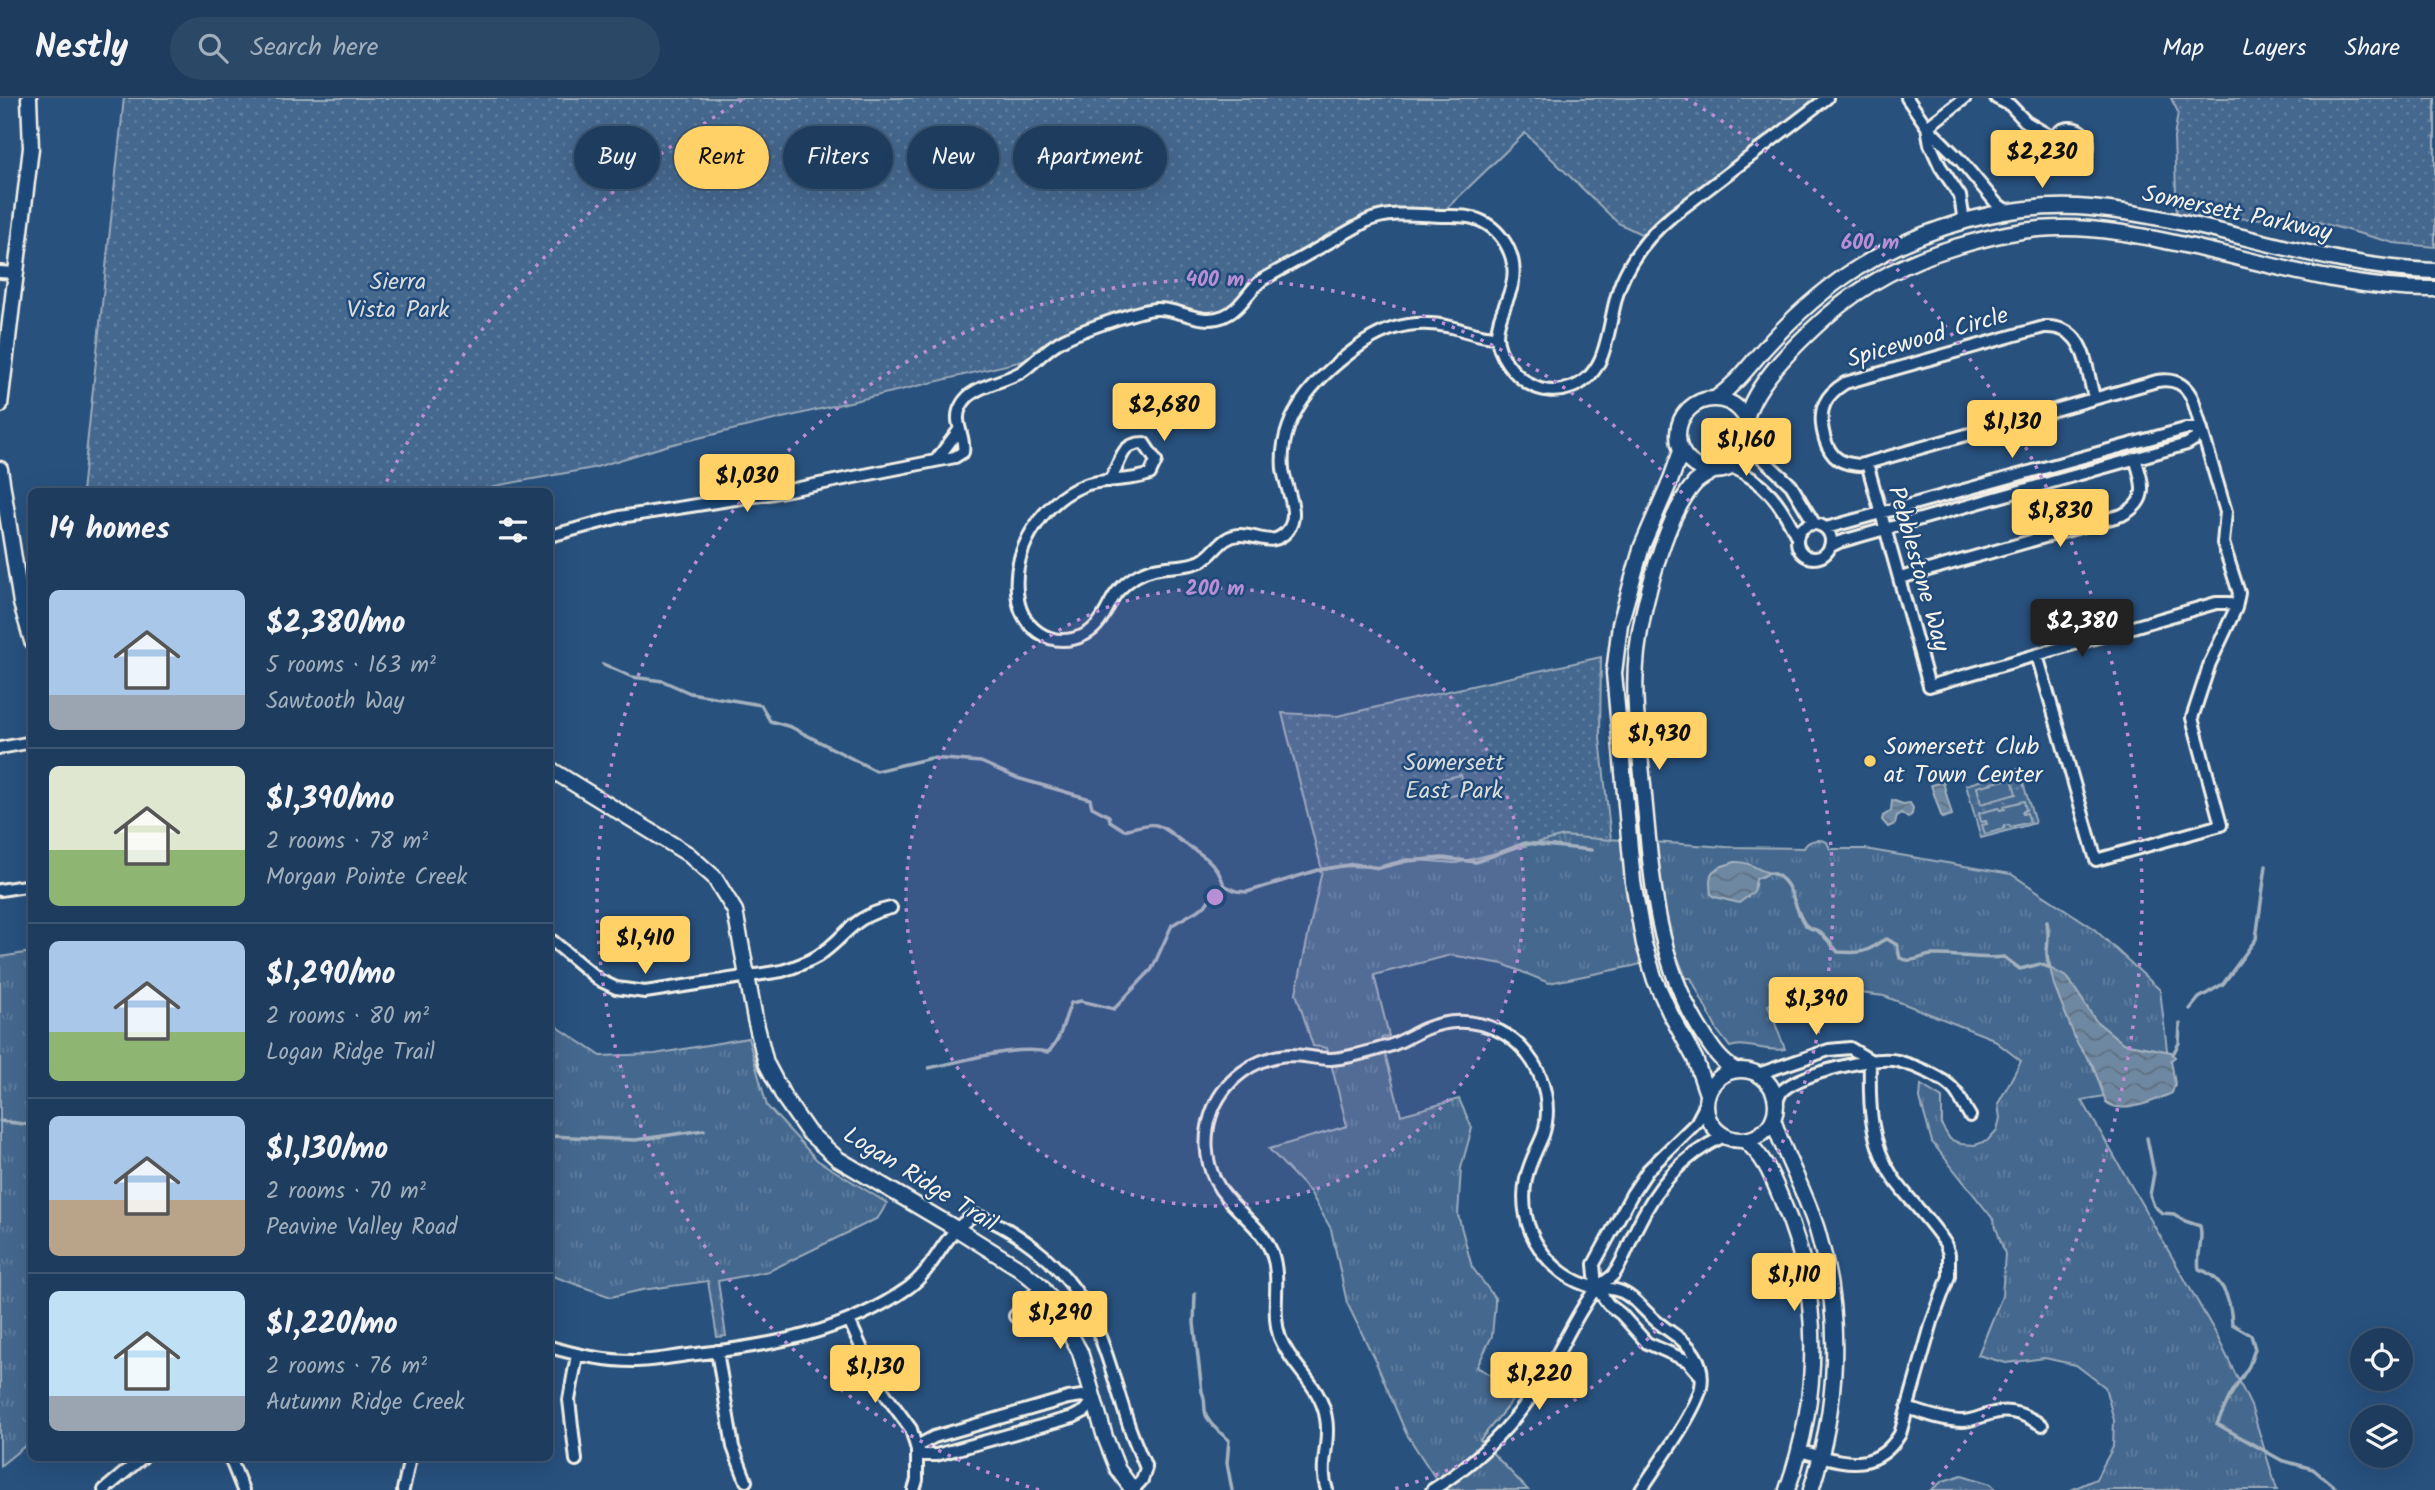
<!DOCTYPE html>
<html lang="en">
<head>
<meta charset="utf-8">
<style>
	body { margin:0; font-family:Kalam,sans-serif; background:#2b4867; color:#f1f3f6; height:100vh; display:flex; flex-direction:column; font-size:26px; white-space:nowrap }
	* { box-sizing:border-box; margin:0 }
	p { font-size:23px; color:#a1aebc }
	.icon { flex:none; width:38px; height:38px; fill:none; stroke:currentColor; stroke-width:2; stroke-linecap:round; stroke-linejoin:round }
	.map { position:relative; flex:1; overflow:hidden }
	.drawer { position:absolute; left:28px; top:390px; width:525px; height:973px; display:flex; flex-direction:column; background:#1e3d5e; border-radius:10px; box-shadow:0 7px 28px #0002,0 0 0 2px #3c5673 }
	.drawer>* { flex:none }
	.top-card { position:absolute; left:574px; top:28px; width:665px; height:63px; display:flex; gap:14px }
	.controls { position:absolute; left:2350px; top:1230px; display:grid; gap:14px }
	.controls a { display:grid; place-items:center; width:63px; height:63px; border-radius:50%; background:#1e3d5e; box-shadow:0 7px 28px #0002,0 0 0 2px #3c5673; font-size:35px }
	.price { position:absolute; translate:-50% -60px; padding:0 16px; border-radius:7px; background:#ffd166; color:#111; font-size:23px; line-height:46px; filter:drop-shadow(0 2px 4px #0008) }
	.price::after { content:''; position:absolute; left:50%; top:42px; width:21px; height:16px; margin-left:-10px; background:inherit; clip-path:polygon(0 0,100% 0,50% 100%) }
	.price.on { background:#222; color:#fff }
	ul { padding:0; list-style:none }
	li { display:flex; align-items:center; gap:21px; height:175px; padding:0 21px }
	li+li { border-top:2px solid #3c5673 }
	li span { display:grid; place-items:center; flex:none; width:196px; height:140px; border-radius:10px; color:#555 }
	li>.icon { margin-inline-start:auto }
	span .icon { width:84px; height:84px; fill:#fffc; stroke-width:1 }
	li b { font-size:30px }
	h2 { display:flex; justify-content:space-between; align-items:center; height:84px; padding:0 21px; font-size:30px }
	.pill { padding:0 24px; border-radius:32px; background:#1e3d5e; box-shadow:0 7px 28px #0002,0 0 0 2px #3c5673; font-size:24px; line-height:63px }
	.pill.on { background:#ffd166; color:#111 }
	header { display:flex; align-items:center; gap:42px; box-sizing:border-box; height:98px; padding:0 35px; background:#1e3d5e; border-bottom:2px solid #3c5673 }
	header strong { font-size:33px }
	nav { display:flex; gap:38px; margin-inline-start:auto; font-size:24px }
	.search { width:490px; height:63px; background:#2b4867; display:flex; align-items:center; gap:18px; box-sizing:border-box; padding:0 24px; border-radius:38px; color:#a1aebc; font-size:26px }
	.map>svg:first-child { display:block }
</style>
</head>
<body>
<header>
<strong>Nestly</strong>
<div class="search"><svg class="icon" aria-label="search" viewBox="0 0 24 24"><circle cx="10" cy="10" r="6"/><path d="M15 15l6 6"/></svg>Search here</div>
<nav><a>Map</a><a>Layers</a><a>Share</a></nav>
</header>
<div class="map">
<svg width="2435" height="1392" viewBox="0 0 2435 1392">
	<defs>
		<pattern id="grass-tufts" width="24" height="20" patternUnits="userSpaceOnUse" patternTransform="scale(1.75)"><rect width="24" height="20" fill="#45688e"/><path d="M3 7l-1-3M5 7V3M7 7l1-3M15 17l-1-3M17 17v-4M19 17l1-3" fill="none" stroke="#607e9e"/></pattern>
		<pattern id="park-dots" width="8" height="8" patternUnits="userSpaceOnUse" patternTransform="scale(1.75)"><rect width="8" height="8" fill="#45688e"/><path d="M2 2h.1M6 6h.1" fill="none" stroke="#607e9e" stroke-width="1.8" stroke-linecap="round"/></pattern>
		<pattern id="water-waves" width="16" height="10" patternUnits="userSpaceOnUse" patternTransform="scale(1.75)"><rect width="16" height="10" fill="#6e88a2"/><path d="M0 5q4-4 8 0t8 0" fill="none" stroke="#5f6e7d"/></pattern>
	</defs>
	<rect width="100%" height="100%" fill="#28517e"/>
	<filter id="ink" filterUnits="userSpaceOnUse"><feTurbulence type="fractalNoise" baseFrequency=".0143" numOctaves="2"/><feDisplacementMap in="SourceGraphic" scale="14" xChannelSelector="R" yChannelSelector="G"/><feConvolveMatrix kernelMatrix="1 2 1 2 8 2 1 2 1" color-interpolation-filters="sRGB"/></filter>
	<g filter="url(#ink)">
		<!-- grass -->
		<path fill="url(#grass-tufts)" stroke="#9cacbb" stroke-width="2" d="M1564,738l162,11 78,1c4,-8 14,-10 23,-6l3,7h35l146,25 81,53 68,63 11,94 -89,16 133,232 36,74 26,84h-206l25,-11 17,-32 1,-27 -9,-33 -29,-22 -31,-7 -39,5 -28,-8 24,-59 3,-42 -12,-35 -61,-77 -12,-43 1,-14 21,13v28l8,13 11,5 14,1 12,-4 10,-11 3,-12 -2,-14 23,-43 -30,-23 -107,-42 -32,-4 -47,7 -11,-3 -26,9 17,44c-18,4 -39,-8 -55,-2l-13,-17 -26,-52h-5l-10,-24 -43,12 -84,17 -46,-19 -52,-9 -77,20 15,61 -8,2 20,77 58,-16 13,29 -11,40 -3,47 14,52 23,31v5l-3,33 -15,31 43,24 -40,49 48,50h-85l-37,-57 -31,-73 -28,-57 -16,-74 -21,-37 -41,-43 78,-23 -20,-78 -14,-2 -17,-53 26,-123 22,-4 33,1 30,-8 49,4z
			M31,854v489l-31,25v-509z
			M550,924l51,34 54,-2 93,-16 19,68 50,54 70,43 -9,15 -109,53 -51,10 8,55 -9,1 -9,-56 -66,9 -31,7 -61,-22z
			M1962,1377l29,9 4,6h-64l12,-9z"/>
		<!-- park -->
		<path fill="url(#park-dots)" stroke="#9cacbb" stroke-width="2" d="M124,0h1694l-177,136 -23,-11 -93,-90 -80,77 -69,3 -117,66 -24,25 -16,10h-22l-31,-10 -27,3 -108,52 -362,86 -76,23 -93,17 -20,7h-398z
			M2171,0h264v149l-41,-4 -87,-24 -130,-1 -3,-80 4,-26z
			M1601,559l-1,81 11,102 -47,-4 -108,27 -49,-4 -30,8 -33,-1 -22,4 -40,-157 55,3z
			M2019,671l16,54 -54,15 -15,-53z"/>
		<!-- garden -->
		<path fill="#45688e" stroke="#9cacbb" stroke-width="2" d="M1461,677l4,18 -19,4 -4,-18z
			M2012,680l4,16 -35,10 -4,-17z
			M2024,703l2,9 -4,2 1,2 4,-1 3,9 -20,5 -1,-2 -5,1v3l-19,5 -3,-9 5,-1 -1,-3 -5,1 -2,-9 20,-5 1,2 5,-1 -1,-3z"/>
		<!-- water -->
		<path fill="url(#water-waves)" stroke="#a4b2be" stroke-width="2" d="M1943,684l9,33 -10,3 -11,-33z
			M1892,702l11,4 7,-1 3,5 -1,6 -4,4 -7,-5 -4,3 -2,8 -7,3 -6,-7 1,-4 8,-5z
			M1735,764c14,-1 22,8 35,11l-14,6 -2,13 -15,11 -24,-6 -4,-3c-4,-26 3,-25 24,-32z
			M2050,870l18,10 28,43 27,22 48,9 4,5 -4,3 4,24 -3,9c-15,7 -51,23 -66,9l-13,-36 -16,-23 -23,-58z"/>
		<g fill="none" stroke-linecap="round" stroke-linejoin="round">
			<!-- stream -->
			<path stroke="#a4b2be" stroke-width="3.5" d="M603,566l29,13 31,4 27,12 71,12 9,16 21,6 85,44 55,-13 50,4 36,16 73,21 2,8 17,9 1,5 14,9c9,-2 23,-7 32,-5 12,3 18,12 28,18 19,13 32,18 40,42
				M1770,775c23,4 23,34 34,50 4,6 8,5 14,8 7,5 14,14 20,21 10,0 20,2 29,-2 9,-3 11,-9 20,-11l10,6 3,13c11,6 21,-2 32,-3 24,-1 48,5 72,2l16,12 20,-5 10,4
				M2047,824c4,16 -4,30 3,46
				M2190,911l9,-11 24,-14 33,-45 10,-73
				M2173,956l6,-11 1,-19
				M929,970c36,-7 83,-23 119,-16 14,-13 15,-31 23,-49l10,-2 33,8 38,-40 20,-44 33,-19 10,-15 9,-6 12,6 11,1 71,-22 36,-6 25,4 28,-7 35,-3 34,4 49,-19 66,7
				M0,1023l32,4
				M550,1038l85,4 69,-10
				M2147,1040l7,35 -4,22 4,11 8,7 12,1 11,7 15,5c4,15 -4,28 -1,43 24,8 32,31 33,55l19,11 4,14 -6,17 -19,30 -13,28 64,36 32,9 25,21
				M1195,1196l-1,29 8,69c5,9 0,18 6,27 4,8 14,15 21,21l-2,23 5,27"/>
			<defs>
				<path id="street" d="M1907,0l20,29 34,34 35,42 13,9
					M1996,0l14,7 16,17 27,16
					M1927,29l3,17 10,22 20,30 4,26
					M1927,29l38,-29
					M2052 48a18 18 0 1 1 36 0a18 18 0 1 1-36 0Z
					M0,174l15,1
					M1750,340l12,20 29,27 23,38
					M937,361l22,-29
					M1867,365l62,223 287,-83h12l8,5
					M1731,369c35,15 50,36 66,70
					M1109,383c13,-17 9,-38 35,-38l12,18 -6,13c-19,8 -41,4 -62,10 -43,14 -75,63 -71,107 1,17 7,31 21,41 21,15 51,8 64,-14 6,-9 9,-19 16,-27 10,-11 22,-19 36,-22 15,-4 32,-1 47,-8 14,-7 20,-25 38,-26 18,-1 34,14 49,-5 13,-17 -3,-42 -5,-61 -5,-57 39,-97 82,-127 26,-17 56,-22 86,-15 17,4 29,10 46,10
					M1797 443a17 17 0 1 1 34 0a17 17 0 1 1-34 0Z
					M1826,430l359,-99h17
					M550,438l70,-19 154,-24 181,-36 8,-5c3,-16 -11,-30 -2,-46 10,-21 42,-23 60,-34 13,-9 24,-22 38,-30 14,-9 80,-32 96,-33 24,-2 44,17 69,7 17,-7 24,-25 38,-36l105,-59c23,-10 49,-6 74,-5 10,0 22,-1 32,2 28,8 46,38 39,67 -4,17 -15,33 -15,51 1,19 16,38 32,48 12,7 27,9 41,4 43,-14 36,-70 51,-105 11,-27 29,-49 51,-67l155,-118
					M1831,448l8,-4 348,-98 8,-5 7,-10
					M1900,480l222,-63c28,-14 21,-32 13,-57
					M2037,557l59,205 125,-35 -29,-107 18,-55 26,-55 3,-15 -16,-50 3,-31 -33,-112c-7,-16 -18,-22 -36,-19l-297,84c-9,-1 -19,-2 -26,-9 -11,-12 -16,-39 -9,-53 4,-9 12,-15 20,-20l199,-56c42,-2 41,38 50,70
					M0,650l32,-6
					M0,792l32,-5
					M550,841l49,41 17,8 29,4 137,-21c13,-4 24,-8 36,-15 30,-20 32,-39 73,-48
					M1758,976l71,-24 21,-2 20,12
					M1776,1007c2,-5 3,-11 7,-15 18,-16 92,-35 115,-29 18,5 46,16 58,31 5,7 9,16 14,24
					M1596,1189l-2,-23 38,-70 16,-24 48,-47 10,-19
					M1596,1189l12,17 13,10 26,29 41,18 13,15
					M1015,1218l26,-30
					M849,1222l28,63 34,46 6,21v30l-3,10
					M550,1249c27,8 54,14 83,14 21,0 43,-5 64,-7 75,-9 147,-21 211,-66 28,-20 36,-57 67,-73 21,6 40,18 57,31 65,50 72,104 96,177 5,16 12,30 18,45l-4,12 -9,10
					M717,1253l16,96 13,34
					M1082,1298l12,4 -9,11 -12,6 -137,38h-13l-6,-5 4,-6 13,-7 134,-39z
					M1907,1310c17,5 37,13 55,13 11,0 21,-6 32,-8 18,-5 33,3 48,12
					M1799,1353c40,9 75,26 101,-17l32,-112 17,-46v-22l-4,-11c-15,-23 -35,-42 -51,-64 -25,-37 -25,-76 -24,-119
					M230,1360l13,32
					M576,1362l-7,-60 8,-45
					M104,1392l38,-32
					M403,1392l7,-32
					M1327,1392c-9,-24 4,-47 -1,-72 -5,-33 -34,-50 -46,-80 -10,-28 2,-57 -8,-85 -12,-31 -43,-44 -57,-73 -10,-20 -11,-44 -4,-65 11,-34 44,-59 80,-60 13,0 26,4 40,4 19,-1 40,-8 58,-13 13,-4 24,-12 36,-17 36,-15 78,-6 102,25 18,22 25,54 16,81 -6,15 -14,28 -17,44 -5,24 0,50 14,70 12,18 31,33 53,38 8,1 18,1 26,4 16,5 28,24 41,33 12,10 27,17 35,31 6,9 8,20 6,32 -4,23 -45,80 -60,103
					M1432,1392c49,-30 88,-72 117,-121 15,-26 27,-54 45,-78 5,-7 15,-11 20,-17 9,-12 15,-30 21,-43 21,-44 45,-74 89,-95"/>
				<path id="secondary" d="M1678 337a36 36 0 1 1 72 0a36 36 0 1 1-72 0Z
					M1715,301c20,-14 32,-30 48,-49 28,-31 60,-61 96,-83 67,-41 153,-66 232,-59 117,10 227,60 344,63
					M0,307l31,-257 -2,-50
					M1746,322c7,-36 53,-79 80,-103 39,-34 81,-56 129,-70 34,-10 69,-19 104,-19 39,-1 78,7 116,15 85,18 172,47 260,46
					M1681,353l-10,28 -29,67 -22,78 -6,49 19,209 11,62 11,36 15,33 25,46 12,35
					M0,371l21,134 11,38
					M1713,373c-6,4 -13,7 -18,12 -30,33 -53,124 -58,169 -5,44 2,89 6,133 8,83 11,167 55,241 10,16 20,34 37,44
					M550,671l138,85 26,23 21,34 20,108 11,44 19,36 23,33 30,27 117,69 64,40 22,18 12,16 27,50 25,85 13,33 15,20
					M1706 1007a35 35 0 1 1 70 0a35 35 0 1 1-70 0Z
					M1773,1021c12,39 34,75 45,114 25,84 20,174 -7,257
					M1744,1042c21,16 29,39 39,63 40,92 37,194 4,287"/>
			</defs>
			<!-- street casing -->
			<use href="#street" stroke="#f4f1e8" stroke-width="16"/>
			<!-- secondary casing -->
			<use href="#secondary" stroke="#f4f1e8" stroke-width="19"/>
			<!-- street -->
			<use href="#street" stroke="#1f4a7a" stroke-width="10"/>
			<!-- secondary -->
			<use href="#secondary" stroke="#1f4a7a" stroke-width="14"/>
		</g>
	</g>
	<!-- distance rings -->
	<circle cx="1215" cy="799" r="309" fill="#b88ed4" fill-opacity=".12"/>
	<g fill="none" stroke="#b88ed4" stroke-width="3.5" stroke-dasharray="3.5 7">
		<circle cx="1215" cy="799" r="309"/>
		<path d="M1039 1392A618 618 0 1 1 1391 1392"/>
		<path d="M382 393A927 927 0 0 1 745 0M1685 0A927 927 0 0 1 1930 1389"/>
	</g>
	<!-- markers -->
	<circle fill="#ffd166" stroke="#1f4a7a" stroke-width="2.5" cx="1870" cy="663" r="7"/>
	<g text-anchor="middle" dominant-baseline="central" stroke-width="5" stroke-linejoin="round" paint-order="stroke">
		<!-- street labels -->
		<g font-size="24" fill="#f4f1e8" stroke="#1f4a7a">
			<text transform="translate(2237 116) rotate(12)">Somersett Parkway</text>
			<text transform="translate(1928 240) rotate(-16)">Spicewood Circle</text>
			<text transform="translate(1918 471) rotate(74)">Pebblestone Way</text>
			<text transform="translate(920 1082) rotate(32)">Logan Ridge Trail</text>
		</g>
		<!-- park labels -->
		<g font-size="24" fill="#dadcda" stroke="#1f4a7a">
			<text x="398" y="184">Sierra<tspan x="398" dy="28">Vista Park</tspan></text>
			<text x="1454" y="665">Somersett<tspan x="1454" dy="28">East Park</tspan></text>
		</g>
		<!-- poi labels -->
		<g font-size="24" fill="#f4f1e8" stroke="#1f4a7a" text-anchor="start">
			<text x="1884" y="649">Somersett Club<tspan x="1884" dy="28">at Town Center</tspan></text>
		</g>
	</g>
	<circle cx="1215" cy="799" r="10" fill="#b88ed4" stroke="#1f4a7a" stroke-width="3.5"/>
	<g font-size="21" text-anchor="middle" font-weight="bold" fill="#b88ed4" stroke="#1f4a7a" stroke-width="5" stroke-linejoin="round" paint-order="stroke">
		<text x="1870" y="151">600 m</text>
		<text x="1215" y="188">400 m</text>
		<text x="1215" y="497">200 m</text>
	</g>
</svg>
<div class="controls">
<a><svg class="icon" aria-label="locate" viewBox="0 0 24 24"><circle cx="12" cy="12" r="6"/><path d="M12 2v4M12 18v4M2 12h4M18 12h4"/></svg></a>
<a><svg class="icon" aria-label="layers" viewBox="0 0 24 24"><path d="M12 4l9 5-9 5-9-5zM3 14l9 5 9-5"/></svg></a>
</div>
<b class="price" style="left:2042px;top:92px">$2,230</b>
<b class="price" style="left:1164px;top:345px">$2,680</b>
<b class="price" style="left:2012px;top:362px">$1,130</b>
<b class="price" style="left:1746px;top:380px">$1,160</b>
<b class="price" style="left:747px;top:416px">$1,030</b>
<b class="price" style="left:2060px;top:451px">$1,830</b>
<b class="price on" style="left:2082px;top:561px">$2,380</b>
<b class="price" style="left:1659px;top:674px">$1,930</b>
<b class="price" style="left:645px;top:878px">$1,410</b>
<b class="price" style="left:1816px;top:939px">$1,390</b>
<b class="price" style="left:1794px;top:1215px">$1,110</b>
<b class="price" style="left:1060px;top:1253px">$1,290</b>
<b class="price" style="left:875px;top:1307px">$1,130</b>
<b class="price" style="left:1539px;top:1314px">$1,220</b>
<div class="top-card">
<a class="pill">Buy</a>
<a class="pill on">Rent</a>
<a class="pill">Filters</a>
<a class="pill">New</a>
<a class="pill">Apartment</a>
</div>
<section class="drawer">
<h2>14 homes<svg class="icon" aria-label="filters" viewBox="0 0 24 24"><path d="M4 7h16M4 17h16"/><circle cx="9" cy="7" r="2"/><circle cx="15" cy="17" r="2"/></svg></h2>
<ul>
<li><span style="background:linear-gradient(#a9c7e8 75%,#9aa5b1 0)"><svg class="icon" aria-label="home" viewBox="0 0 24 24"><path d="M3 11l9-7 9 7M6 9v11h12V9"/></svg></span><div><b>$2,380/mo</b><p>5 rooms · 163 m²</p><p>Sawtooth Way</p></div></li>
<li><span style="background:linear-gradient(#dfe7d0 60%,#8fb573 0)"><svg class="icon" aria-label="home" viewBox="0 0 24 24"><path d="M3 11l9-7 9 7M6 9v11h12V9"/></svg></span><div><b>$1,390/mo</b><p>2 rooms · 78 m²</p><p>Morgan Pointe Creek</p></div></li>
<li><span style="background:linear-gradient(#a9c7e8 65%,#8fb573 0)"><svg class="icon" aria-label="home" viewBox="0 0 24 24"><path d="M3 11l9-7 9 7M6 9v11h12V9"/></svg></span><div><b>$1,290/mo</b><p>2 rooms · 80 m²</p><p>Logan Ridge Trail</p></div></li>
<li><span style="background:linear-gradient(#a9c7e8 60%,#b9a48a 0)"><svg class="icon" aria-label="home" viewBox="0 0 24 24"><path d="M3 11l9-7 9 7M6 9v11h12V9"/></svg></span><div><b>$1,130/mo</b><p>2 rooms · 70 m²</p><p>Peavine Valley Road</p></div></li>
<li><span style="background:linear-gradient(#bfe0f5 75%,#9aa5b1 0)"><svg class="icon" aria-label="home" viewBox="0 0 24 24"><path d="M3 11l9-7 9 7M6 9v11h12V9"/></svg></span><div><b>$1,220/mo</b><p>2 rooms · 76 m²</p><p>Autumn Ridge Creek</p></div></li>
</ul>
</section>
</div>
</body>
</html>
